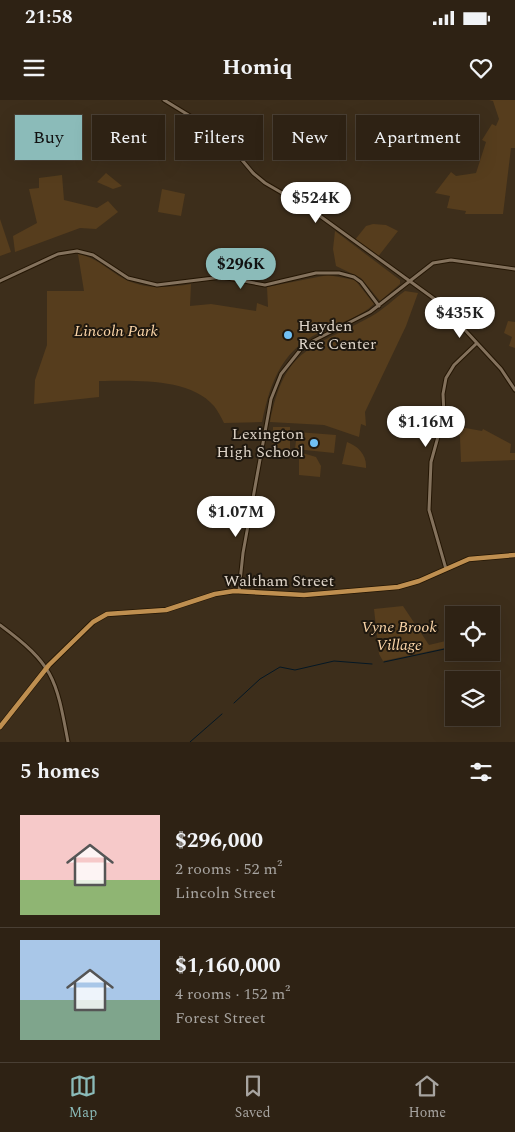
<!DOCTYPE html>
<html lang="en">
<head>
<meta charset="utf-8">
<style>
	body { margin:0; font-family:Spectral,serif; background:#362a1d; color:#f1f3f6; height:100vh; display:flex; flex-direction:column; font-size:19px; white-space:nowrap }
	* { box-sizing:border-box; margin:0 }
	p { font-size:16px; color:#a7a4a0 }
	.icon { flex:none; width:28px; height:28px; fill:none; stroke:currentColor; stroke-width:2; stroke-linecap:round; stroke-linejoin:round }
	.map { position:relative; height:642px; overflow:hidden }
	.drawer { display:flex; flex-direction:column; background:#2e2214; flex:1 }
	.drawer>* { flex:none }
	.hud { position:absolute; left:15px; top:15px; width:485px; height:45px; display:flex; gap:10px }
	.fabs { position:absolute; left:445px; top:506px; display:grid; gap:10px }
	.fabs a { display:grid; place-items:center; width:55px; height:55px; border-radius:0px; background:#2e2214; box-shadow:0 5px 20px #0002,0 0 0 1px #493f34; font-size:25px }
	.price { position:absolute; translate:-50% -42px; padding:0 11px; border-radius:18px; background:#fff; color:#222; font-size:16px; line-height:32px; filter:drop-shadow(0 1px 2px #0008) }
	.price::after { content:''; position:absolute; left:50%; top:30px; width:15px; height:11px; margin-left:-8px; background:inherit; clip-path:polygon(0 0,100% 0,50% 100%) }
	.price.active { background:#8bbbb9; color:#111 }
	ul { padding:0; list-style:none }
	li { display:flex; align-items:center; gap:15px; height:125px; padding:0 20px }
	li+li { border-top:1px solid #493f34 }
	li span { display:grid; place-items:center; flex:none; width:140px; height:100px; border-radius:0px; color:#555 }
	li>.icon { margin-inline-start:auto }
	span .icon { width:60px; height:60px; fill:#fffc; stroke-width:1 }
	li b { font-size:21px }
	h2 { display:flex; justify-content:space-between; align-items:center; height:60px; padding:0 20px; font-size:21px }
	.chip { padding:0 18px; border-radius:0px; background:#2e2214; box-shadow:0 5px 20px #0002,0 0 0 1px #493f34; font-size:18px; line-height:45px }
	.chip.active { background:#8bbbb9; color:#111 }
	.status { display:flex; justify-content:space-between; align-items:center; height:35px; padding:0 25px; background:#2e2214; direction:ltr }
	.status svg { height:14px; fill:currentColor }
	header { display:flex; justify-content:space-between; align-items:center; height:65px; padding:0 20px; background:#2e2214; font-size:22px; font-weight:700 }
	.menu { display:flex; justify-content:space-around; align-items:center; height:70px; border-top:1px solid #493f34; background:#2e2214; font-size:14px; color:#a7a4a0 }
	.menu a { display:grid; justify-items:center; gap:2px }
	.menu .active { color:#8bbbb9 }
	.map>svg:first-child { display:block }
</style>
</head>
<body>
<div class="status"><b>21:58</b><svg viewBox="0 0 49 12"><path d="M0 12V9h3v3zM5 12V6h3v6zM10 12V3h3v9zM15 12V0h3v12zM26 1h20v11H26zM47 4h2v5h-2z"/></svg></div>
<header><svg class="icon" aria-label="menu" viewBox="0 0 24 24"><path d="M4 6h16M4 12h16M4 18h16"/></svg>Homiq<svg class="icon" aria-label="heart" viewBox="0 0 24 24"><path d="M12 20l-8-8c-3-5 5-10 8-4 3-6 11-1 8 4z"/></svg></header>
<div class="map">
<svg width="515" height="642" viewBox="0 0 515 642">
	<rect width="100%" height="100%" fill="#3d2e1b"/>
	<!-- green -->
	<path fill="#563d1d" d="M489,0h26v48h-4l-8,66h-38l1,-3 -19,-3 3,-12 -15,-3 16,-21 5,4 20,-3 10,-31 -4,-2 10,-16 4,2 3,-7 -6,-18z
		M106,73l16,13 -9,3 -16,-7z
		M62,75l2,25 33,8 11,-7 10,11 -22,17 -16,-1 -65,24 -2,-16 24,-13 -8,-34 10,-1v-10z
		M162,89l23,5 -4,22 -23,-4z
		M0,119l11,33 -11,4z
		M373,124l13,1 12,6 -21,27 -23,-17 12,-15z
		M335,131l65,49v4l-20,17 -19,-23 -25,-12 -3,-17z
		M78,154c17,3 27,13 41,22 22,14 47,12 72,8l-1,22 21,-2 45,7 1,-8 11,4 -1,-20 61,-12 27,5 19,24c-12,12 -32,18 -47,25 -44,18 -56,50 -65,93l-38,1c-3,-6 -6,-12 -10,-17 -25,-29 -81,-25 -115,-25v16l-65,7 1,-24 12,-35v-54h37z
		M405,191l13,2 -12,33 -41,86 1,14 -5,-2 -2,13 -35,-12 -54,-3c15,-76 42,-73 102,-106 12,-7 22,-17 33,-25z
		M508,221l7,1v26l-6,-2 3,-9 -8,-4z
		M273,327h17v29h-18z
		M460,327l22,4 1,-2 28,15 -1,9h5v7l-54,2 -1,-25 -2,-4z
		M297,332l39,3 -2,18 -39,-4z
		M347,342c11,4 20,13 19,26l-24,-4z
		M299,352l17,5 5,9 -1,11 -21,-2z
		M403,506l26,39 25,-6v7l-71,15 -4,-7 -5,-45z"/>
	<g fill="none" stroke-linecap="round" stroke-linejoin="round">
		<!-- stream -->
		<path stroke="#041724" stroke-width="1" d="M491,536l6,-2
			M384,562l70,-15
			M234,603l26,-24 20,-12 15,3 39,-9 38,3
			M190,642l32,-28"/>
		<defs>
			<path id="secondary" d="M164,0l57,35 32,38 12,10 48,28 127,92 61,66 14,21
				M0,181l58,-27 19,-3 16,4 35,23 29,7 65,-8 43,8 51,-12h23l15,4 7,5 18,24
				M446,469l-17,-59 2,-48 13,-47 -1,-21 3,-16 8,-13 23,-22
				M239,491l4,-38 28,-154 10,-25 20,-25 12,-8 57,-29 63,-49 18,-3 64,9
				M0,525c54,40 56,53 68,117"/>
			<path id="primary" d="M0,627l49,-62 44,-43 14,-8 59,-4 49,-16 19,-3 70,4 94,-8 21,-6 50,-22 46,-4"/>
		</defs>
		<!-- secondary casing -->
		<use href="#secondary" stroke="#241604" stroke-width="5"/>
		<!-- primary casing -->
		<use href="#primary" stroke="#241604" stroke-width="6"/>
		<!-- secondary -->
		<use href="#secondary" stroke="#84725d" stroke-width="3"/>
		<!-- primary -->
		<use href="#primary" stroke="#bf8f50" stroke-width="4.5"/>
	</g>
	<!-- markers -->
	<g fill="#71c1f5" stroke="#1f180f" stroke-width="2">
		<circle cx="288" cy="235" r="5"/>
		<circle cx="314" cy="343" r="5"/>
	</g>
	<g text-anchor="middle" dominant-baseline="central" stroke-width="4" stroke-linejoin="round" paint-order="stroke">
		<!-- poi labels -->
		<g font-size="16" fill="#dfd5c9" stroke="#1f180f" text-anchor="start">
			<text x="298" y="226">Hayden<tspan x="298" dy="18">Rec Center</tspan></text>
			<text x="304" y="334" text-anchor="end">Lexington<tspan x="304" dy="18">High School</tspan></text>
		</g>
		<!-- park labels -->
		<g font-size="16" font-style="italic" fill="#fbd5a8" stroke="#1f180f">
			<text x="116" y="231">Lincoln Park</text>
			<text x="399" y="527">Vyne Brook<tspan x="399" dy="18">Village</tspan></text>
		</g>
		<!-- street labels -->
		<g font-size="16" fill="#dfd5c9" stroke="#1f180f">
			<text x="279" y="481">Waltham Street</text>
		</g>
	</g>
</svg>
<div class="fabs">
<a><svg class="icon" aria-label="locate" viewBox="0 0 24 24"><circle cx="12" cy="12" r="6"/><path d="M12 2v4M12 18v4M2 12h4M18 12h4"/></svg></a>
<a><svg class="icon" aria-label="layers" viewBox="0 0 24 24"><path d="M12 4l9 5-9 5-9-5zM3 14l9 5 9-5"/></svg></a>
</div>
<b class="price" style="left:316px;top:124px">$524K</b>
<b class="price active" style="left:241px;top:190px">$296K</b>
<b class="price" style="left:460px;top:239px">$435K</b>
<b class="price" style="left:426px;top:348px">$1.16M</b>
<b class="price" style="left:236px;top:438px">$1.07M</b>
<div class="hud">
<a class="chip active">Buy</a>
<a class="chip">Rent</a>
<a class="chip">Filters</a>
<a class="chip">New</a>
<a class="chip">Apartment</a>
</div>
</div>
<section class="drawer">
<h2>5 homes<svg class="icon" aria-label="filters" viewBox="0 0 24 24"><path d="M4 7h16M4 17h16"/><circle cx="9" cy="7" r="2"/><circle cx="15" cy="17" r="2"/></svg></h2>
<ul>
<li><span style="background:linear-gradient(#f6c9c9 65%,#8fb573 0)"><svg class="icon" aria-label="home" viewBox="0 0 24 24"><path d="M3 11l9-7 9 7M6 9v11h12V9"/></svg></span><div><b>$296,000</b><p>2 rooms · 52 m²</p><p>Lincoln Street</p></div></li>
<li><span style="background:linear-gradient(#a9c7e8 60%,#7fa58c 0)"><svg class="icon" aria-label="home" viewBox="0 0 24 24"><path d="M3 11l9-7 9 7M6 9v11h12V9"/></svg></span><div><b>$1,160,000</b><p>4 rooms · 152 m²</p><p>Forest Street</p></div></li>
</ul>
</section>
<nav class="menu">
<a class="active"><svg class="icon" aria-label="map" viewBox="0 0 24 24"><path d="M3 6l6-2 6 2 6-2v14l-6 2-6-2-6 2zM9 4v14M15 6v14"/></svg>Map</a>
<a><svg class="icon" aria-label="saved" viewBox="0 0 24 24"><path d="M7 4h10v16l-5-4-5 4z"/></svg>Saved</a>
<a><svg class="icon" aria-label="home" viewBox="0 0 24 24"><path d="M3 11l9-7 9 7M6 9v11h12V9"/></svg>Home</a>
</nav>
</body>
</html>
